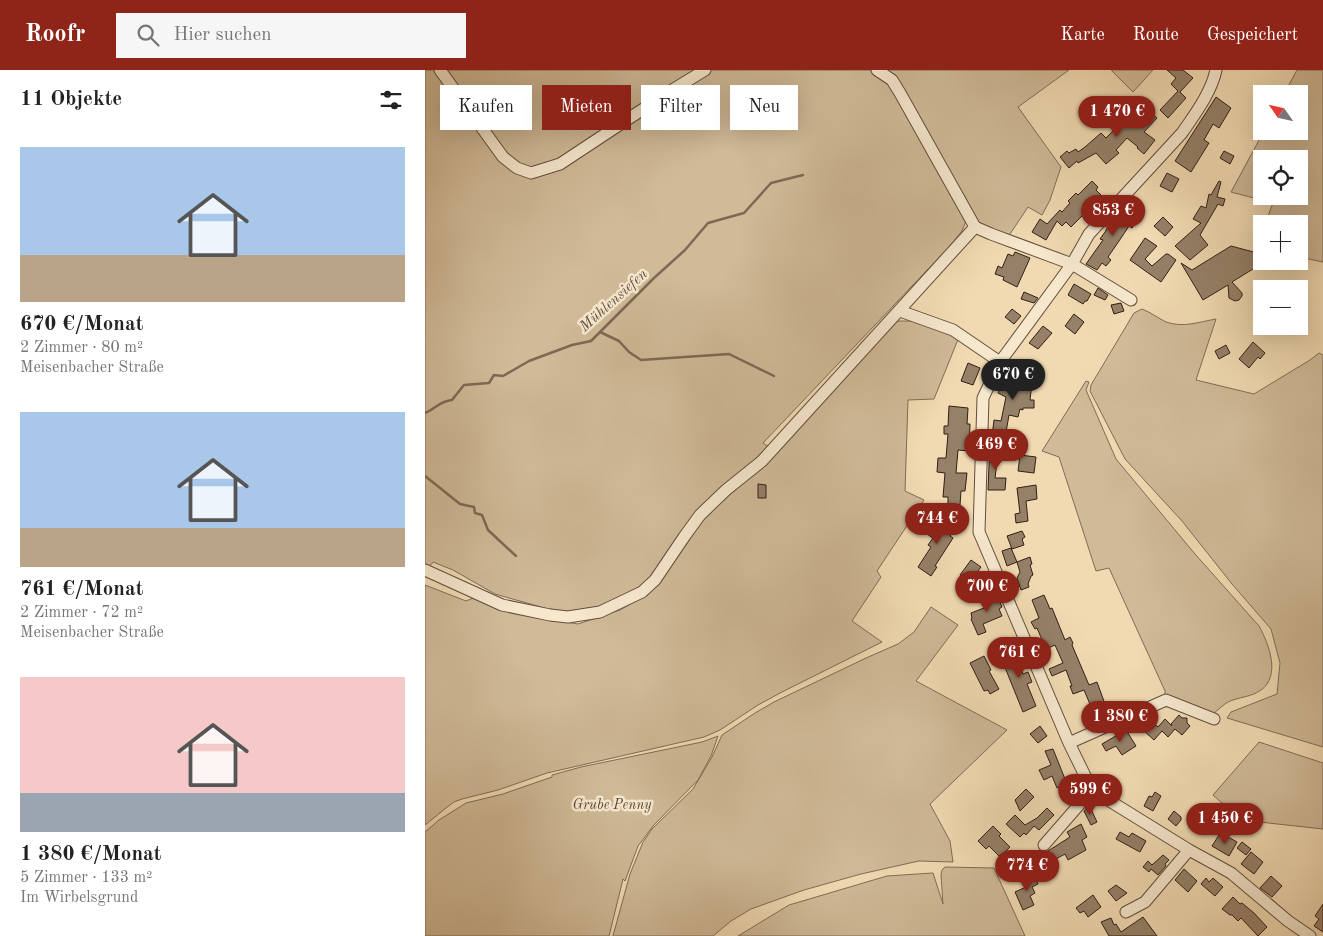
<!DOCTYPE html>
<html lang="de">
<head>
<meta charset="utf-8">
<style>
	body { margin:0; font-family:"Old Standard TT",serif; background:#f6f6f6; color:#222; height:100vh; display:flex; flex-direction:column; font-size:19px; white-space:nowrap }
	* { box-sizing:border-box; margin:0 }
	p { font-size:16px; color:#767676 }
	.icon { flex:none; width:28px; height:28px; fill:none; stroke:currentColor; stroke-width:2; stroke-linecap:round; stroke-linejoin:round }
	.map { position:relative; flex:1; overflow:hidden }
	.details { display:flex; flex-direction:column; background:#fff; width:425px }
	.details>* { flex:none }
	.hud { position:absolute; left:15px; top:15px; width:475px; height:45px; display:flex; gap:10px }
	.needle { width:32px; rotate:304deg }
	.buttons { position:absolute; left:828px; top:15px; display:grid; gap:10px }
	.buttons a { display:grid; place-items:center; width:55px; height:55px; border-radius:0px; background:#fff; box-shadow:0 5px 20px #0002; font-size:25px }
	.price { position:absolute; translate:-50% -42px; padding:0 11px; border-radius:18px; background:#8f2418; color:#fff; font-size:16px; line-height:32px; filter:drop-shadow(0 1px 2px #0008) }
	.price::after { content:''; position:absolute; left:50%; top:30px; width:15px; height:11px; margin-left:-8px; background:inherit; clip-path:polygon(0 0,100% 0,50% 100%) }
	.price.selected { background:#222; color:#fff }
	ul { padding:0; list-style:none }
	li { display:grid; align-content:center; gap:10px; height:265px; padding:0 20px }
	li span { display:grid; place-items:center; height:155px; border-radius:0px; color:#555 }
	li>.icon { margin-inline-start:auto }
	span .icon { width:90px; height:90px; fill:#fffc; stroke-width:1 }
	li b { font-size:21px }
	h2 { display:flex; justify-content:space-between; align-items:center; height:60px; padding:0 20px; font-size:21px }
	.pill { padding:0 18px; border-radius:0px; background:#fff; box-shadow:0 5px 20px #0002; font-size:18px; line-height:45px }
	.pill.selected { background:#8f2418; color:#fff }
	header { display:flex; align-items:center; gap:30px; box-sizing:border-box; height:70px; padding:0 25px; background:#8f2418; color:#fff }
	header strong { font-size:24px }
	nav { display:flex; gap:28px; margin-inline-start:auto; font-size:18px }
	.search { width:350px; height:45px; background:#f6f6f6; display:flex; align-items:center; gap:12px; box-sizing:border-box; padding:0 18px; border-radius:0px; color:#767676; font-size:19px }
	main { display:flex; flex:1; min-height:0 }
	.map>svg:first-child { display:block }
</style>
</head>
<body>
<header>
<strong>Roofr</strong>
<div class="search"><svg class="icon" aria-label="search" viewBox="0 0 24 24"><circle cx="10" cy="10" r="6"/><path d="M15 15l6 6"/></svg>Hier suchen</div>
<nav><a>Karte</a><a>Route</a><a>Gespeichert</a></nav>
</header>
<main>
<section class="details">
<h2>11 Objekte<svg class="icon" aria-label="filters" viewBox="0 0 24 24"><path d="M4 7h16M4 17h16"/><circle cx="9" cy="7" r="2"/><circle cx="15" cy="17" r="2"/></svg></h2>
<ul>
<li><span style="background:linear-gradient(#a9c7e8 70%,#b9a48a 0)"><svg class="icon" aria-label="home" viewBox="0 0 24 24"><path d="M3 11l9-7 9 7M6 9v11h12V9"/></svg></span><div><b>670 €/Monat</b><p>2 Zimmer · 80 m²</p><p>Meisenbacher Straße</p></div></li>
<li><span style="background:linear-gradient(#a9c7e8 75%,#b9a48a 0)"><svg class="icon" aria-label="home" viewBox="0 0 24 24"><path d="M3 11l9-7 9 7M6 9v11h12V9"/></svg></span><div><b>761 €/Monat</b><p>2 Zimmer · 72 m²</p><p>Meisenbacher Straße</p></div></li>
<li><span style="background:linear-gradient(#f6c9c9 75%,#9aa5b1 0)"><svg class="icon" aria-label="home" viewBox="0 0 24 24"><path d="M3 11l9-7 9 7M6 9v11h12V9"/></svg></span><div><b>1 380 €/Monat</b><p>5 Zimmer · 133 m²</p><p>Im Wirbelsgrund</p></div></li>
</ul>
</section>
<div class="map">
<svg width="898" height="866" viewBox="0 0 898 866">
	<rect width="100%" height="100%" fill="#f1dab2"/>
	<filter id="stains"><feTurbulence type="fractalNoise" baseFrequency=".004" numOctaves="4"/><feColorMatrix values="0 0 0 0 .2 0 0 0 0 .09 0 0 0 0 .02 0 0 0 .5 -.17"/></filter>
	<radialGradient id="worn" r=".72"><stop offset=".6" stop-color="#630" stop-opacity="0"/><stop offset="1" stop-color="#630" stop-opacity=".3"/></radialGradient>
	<!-- green -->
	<path fill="#d0ba98" stroke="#806c58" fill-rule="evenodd" d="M0,0h445l14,8 12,15 71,125 -5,13 -12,15 -187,197 6,4 -44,38 -78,98 -45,23 -30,6 -24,-3 -53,-15 -42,-24 -20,-8 -4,5 -4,-1z
		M456,0h188l-51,37 43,60 -11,33 -8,15 -14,-8 -20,30 -18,-6 -16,-12z
		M686,0h42l-20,22z
		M872,0h26v192l-24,-5v-33h-34l8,-21 -42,-11 33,-61h35v-37h-15zM836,89h38v37h-38z
		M717,239c8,3 16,9 24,13 17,6 33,0 50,-3l-20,61 58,14 56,-34 9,-7 4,2v392l-96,-29 4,-6 46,-18 3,-31 -9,-34 -39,-45 -50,-63 -57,-62 -35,-68 1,-6 43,-72z
		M474,251h18l42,16 -25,62 -26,1 -3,91 19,9 -47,71 4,6 -29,44 30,21 -100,50 -24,13 -38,25 -16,7 -157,36 -49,17 -36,9 -8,3 -8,6 -21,17v-240l41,16 10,-4 67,21 35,6 42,-14 21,-12 17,-16 30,-40 17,-26 56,-48 28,-28 100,-115z
		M661,311l3,1 -3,8 30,69 79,95 64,72c10,18 22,50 2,64 -9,7 -23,7 -33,12 -5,3 -10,8 -15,12l-48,-18v-5l-56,-123 -13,3 -37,-114 -17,-6z
		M506,537l27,18 -42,56 91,49 -77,74 20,37 3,21 -34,-1 -18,4 -40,9 -57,16 -53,19 -20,12 -18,15h-100l17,-62 13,-32 9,-13 41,-40 19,-32 10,-22 33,-22 19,-11 92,-44 32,-14 16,-12z
		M293,666l-7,20 -13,24 -45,46 -15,20 -13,35 -2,-2 -14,57h-184v-104l14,-12 27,-17 37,-9 49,-17v-2l29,-8 121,-25z
		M834,672l64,21v66l-82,-9 -28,-25z
		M520,797l49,1 31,68h-287l51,-31 98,-29 46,-3 10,31 -2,-29 1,-5z"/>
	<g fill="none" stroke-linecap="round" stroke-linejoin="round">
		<!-- stream -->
		<path stroke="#7d6955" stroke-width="2.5" d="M175,262l19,9 10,11 12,8 88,-6 45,22
			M0,343c11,-4 14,-12 27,-13l12,-15 25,-2 5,-8 9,1 26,-15 43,-16 19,-4 63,-63 31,-28 23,-27 36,-10 27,-30 32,-8
			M0,406l35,28 14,3 1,6 7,2 6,15 28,26"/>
	</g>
	<!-- building -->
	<path fill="#958068" stroke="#311f18" d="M742,0h16l10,8 -13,14 6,6 -18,20 -8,-8 18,-19 -7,-7 5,-6z
		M791,27l15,11 -12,20 -6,-4 -9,16 5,3 -18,29 -16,-11z
		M715,33l17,15 -13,14 11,8 -11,14 -7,-6 1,-1 -11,-9 -11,12 3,3 -13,11 -10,-11 -18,10 -1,-2 -8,7 -9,-11 7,-6 2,2 7,-4 2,3 7,-5 16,-14 5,5z
		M799,81l10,5 -4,8 -10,-6z
		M742,103l12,6 -7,13 -12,-6z
		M667,111l6,6 -2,3 6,6 -31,31 -5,-5 -4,4 -5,-5 -11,19 -14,-8 8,-13 7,5 13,-14 2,2 8,-9 -2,-2 8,-8 2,2z
		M794,111l2,1 -4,15 8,2 -2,7 -5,-2 -18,31 8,10 -18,15 -15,-14 26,-23 -8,-4 8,-13 5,2 3,-14 2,1z
		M702,135l14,9 -9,14 -3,-2 -10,15 -11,16 3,3 -5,6 -4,-3 -5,7 -11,-6 17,-24 -3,-1 5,-7 4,-7 3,2z
		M738,147l10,10 -8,9 -11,-10z
		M720,168l12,8 -12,13 7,7 14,-12h2l8,6 -15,22 -31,-22z
		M806,176l30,8v10l-29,18 10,11v3l-3,4 -4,1 -6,-3 -1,-13 -25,15 -22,-37 11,7z
		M590,182l15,6 -13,29 -14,-7 1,-3 -9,-3 3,-8 4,2 6,-14 5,2z
		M649,214l17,10 -4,7h-2l-2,3 -15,-9z
		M673,218l10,7 -3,5 -11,-5z
		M599,222l14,6 -4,5 -13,-4z
		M696,233l3,8 -10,3 -3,-9z
		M587,239l9,7 -7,8 -9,-7z
		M649,244l10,8 -9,12 -10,-8z
		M618,256l9,7 -14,16 -9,-6z
		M828,272l12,11 -5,6 -2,-2 -9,11 -10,-9z
		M801,275l4,8 -11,6 -4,-8z
		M543,293l12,5 -7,17 -12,-4z
		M585,298l9,4 -2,9 15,2 -2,17h4v8h-11v2l-3,-1 -2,8 -9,-2 -4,23 -13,-2 2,-16 7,1 5,-24 -8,-4z
		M524,336l19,2 -1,16h3l-1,27 -11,-1 -2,23h11l-2,18h-4l-1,14h-12v-8h-5l2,-24 -8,-1 1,-14h8l2,-24h-4v-8h4z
		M565,380l16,2v8l-5,-1v3h-4l-2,16h11l-1,12h-17l1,-25z
		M595,385l16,2 -2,16 -16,-2z
		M333,414l8,1v13h-8z
		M611,415l1,14 -11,2 2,20 -12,2 -1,-9 5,-1 -3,-25z
		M516,447l15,10 -6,9 3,2 -18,28 2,1 -6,9 -13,-9 13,-20 -3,-2 5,-7 -6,-4 4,-6 2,1z
		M597,461l3,6 -3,2 2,6 -12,4 -5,-13z
		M586,478l6,14 -10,4 -5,-15z
		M605,487l2,7 -2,1 3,10 -2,1 -3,8 1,3 -8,3 -4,-12 3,-6 -3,-10z
		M546,490l10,7 -3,4 10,7 -9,12 -19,-15z
		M571,523l6,14 -3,2 3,7 -19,8 3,8 -8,3 -7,-16 1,-1 -1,-5 13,-5 -4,-9z
		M619,525l6,14 2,-1 13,32 5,-3 3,6 -1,2 17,40 8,-3 8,22 -13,5 -8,-19 -11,4 -3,-8h2l-6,-16 -14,6 -3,-7 14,-6 -8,-18 -9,4 -9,-21 -2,1 -4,-7 8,-4 -7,-18z
		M583,572l3,7 2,-1 10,26 5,-2 4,10 -5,2 9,22 -13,6 -19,-47 5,-1 -8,-19z
		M559,586l7,14 -2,1 10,18 -9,5 -2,-4 -4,1 -14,-28z
		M754,645l3,3h5v5l3,3 -8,9 -7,-6 -7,8 -6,-6 -8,9 -10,-9 8,-9 6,5 7,-8 7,7 -1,-2z
		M615,656l7,10 -9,7 -8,-9z
		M701,660l10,16 -14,9 -6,-9 -10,5 -4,-7z
		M628,679l14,35 -10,4 -5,-12 -8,4 -5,-10 12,-5 -6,-14z
		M601,719l8,8 -14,14 -5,-11z
		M730,722l6,4 -8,15 -9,-5 5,-10 3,1z
		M665,737l7,15 -6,3 -7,-14z
		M622,738l7,7 -15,15 -5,-4 -8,9 -2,-2 -4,4 -14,-13 9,-9 10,10 12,-7z
		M749,741l7,6v3l-5,6 -8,-7z
		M656,754l6,13 -5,3 4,10 -18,10 -3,-6 -11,6 -6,-9 22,-14 -3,-5z
		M568,756l8,8 -2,2 11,11 -10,10 -11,-11 -3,3 -8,-8z
		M695,762l9,5 3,-4 14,8 -6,11 -24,-13z
		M794,765l8,4 1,-2 9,5 -8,14 -17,-10z
		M817,772l9,7 -5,6 -9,-7z
		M826,782l12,10 -9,12 -13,-10z
		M738,785l6,5 -4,4 1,2 -8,9 -7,-6 -2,3 -6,-5 5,-6 4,4z
		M759,799l13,12 -9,11 -13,-12z
		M608,804l5,10 -6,3 3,6 -5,3 4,9 -11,5 -8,-18 11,-5 -4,-8z
		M846,806l11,10 -10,11 -12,-9z
		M781,808l3,4 4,-4 10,9 -8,9 -14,-12z
		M691,815l11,8 -11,8 -8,-10z
		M668,825l8,12 -13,10 -4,-6 -4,2 -4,-5z
		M808,827l7,7 2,-1 12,10 13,14 -9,9 -17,-18 -3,3 -6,-6h-2l-8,-6z
		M898,834v28l-9,-6 5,-7 -4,-3z
		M718,847l14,19h-48l-8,-14 10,-4 3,7 2,-1 5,8z"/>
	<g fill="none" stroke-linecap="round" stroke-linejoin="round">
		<defs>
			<path id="minor" d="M15,0l63,87 14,11 14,5 29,-9 109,-72 36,-22
				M452,0l15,10 8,13 75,134 16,7 81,30 59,36
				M791,0c-5,23 -21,44 -34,63l-93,101 -17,30 -72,98 -17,36 -4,134 90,211 23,47 97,60 42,23 57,48 22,15
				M475,241l53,19 47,32
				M0,500l77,35 48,10 18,2 32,-5 42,-20 13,-12 29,-43 16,-22 26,-25 36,-29 213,-234
				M644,673l97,-43 48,19
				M619,775l48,-55
				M701,842l19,-10 44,-52"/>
		</defs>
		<!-- minor casing -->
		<use href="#minor" stroke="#614e3e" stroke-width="13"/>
		<!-- minor -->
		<use href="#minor" stroke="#f6e7cd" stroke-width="11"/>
	</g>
	<g text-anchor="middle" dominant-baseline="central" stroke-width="5" stroke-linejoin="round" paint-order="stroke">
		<!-- park labels -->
		<g font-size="14" font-style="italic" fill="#594638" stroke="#f6e7cd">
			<text x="187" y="735">Grube Penny</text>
		</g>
		<!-- water labels -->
		<g font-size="15" font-style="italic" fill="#5d4a3c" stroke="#f6e7cd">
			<text transform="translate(189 231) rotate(-42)">Mühlensiefen</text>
		</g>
	</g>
	<rect width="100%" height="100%" filter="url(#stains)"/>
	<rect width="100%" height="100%" fill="url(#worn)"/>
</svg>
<div class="buttons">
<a><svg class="needle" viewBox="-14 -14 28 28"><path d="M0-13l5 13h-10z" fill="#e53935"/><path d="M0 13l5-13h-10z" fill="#767676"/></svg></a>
<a><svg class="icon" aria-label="locate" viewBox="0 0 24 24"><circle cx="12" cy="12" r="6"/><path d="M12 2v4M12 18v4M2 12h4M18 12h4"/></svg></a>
<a>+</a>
<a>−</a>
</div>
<b class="price" style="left:692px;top:68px">1 470 €</b>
<b class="price" style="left:688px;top:167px">853 €</b>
<b class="price selected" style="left:588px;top:331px">670 €</b>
<b class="price" style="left:571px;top:401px">469 €</b>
<b class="price" style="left:512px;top:475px">744 €</b>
<b class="price" style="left:562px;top:543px">700 €</b>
<b class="price" style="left:594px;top:609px">761 €</b>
<b class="price" style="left:695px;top:673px">1 380 €</b>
<b class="price" style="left:665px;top:746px">599 €</b>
<b class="price" style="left:800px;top:775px">1 450 €</b>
<b class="price" style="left:602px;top:822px">774 €</b>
<div class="hud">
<a class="pill">Kaufen</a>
<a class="pill selected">Mieten</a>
<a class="pill">Filter</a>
<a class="pill">Neu</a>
</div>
</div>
</main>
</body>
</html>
